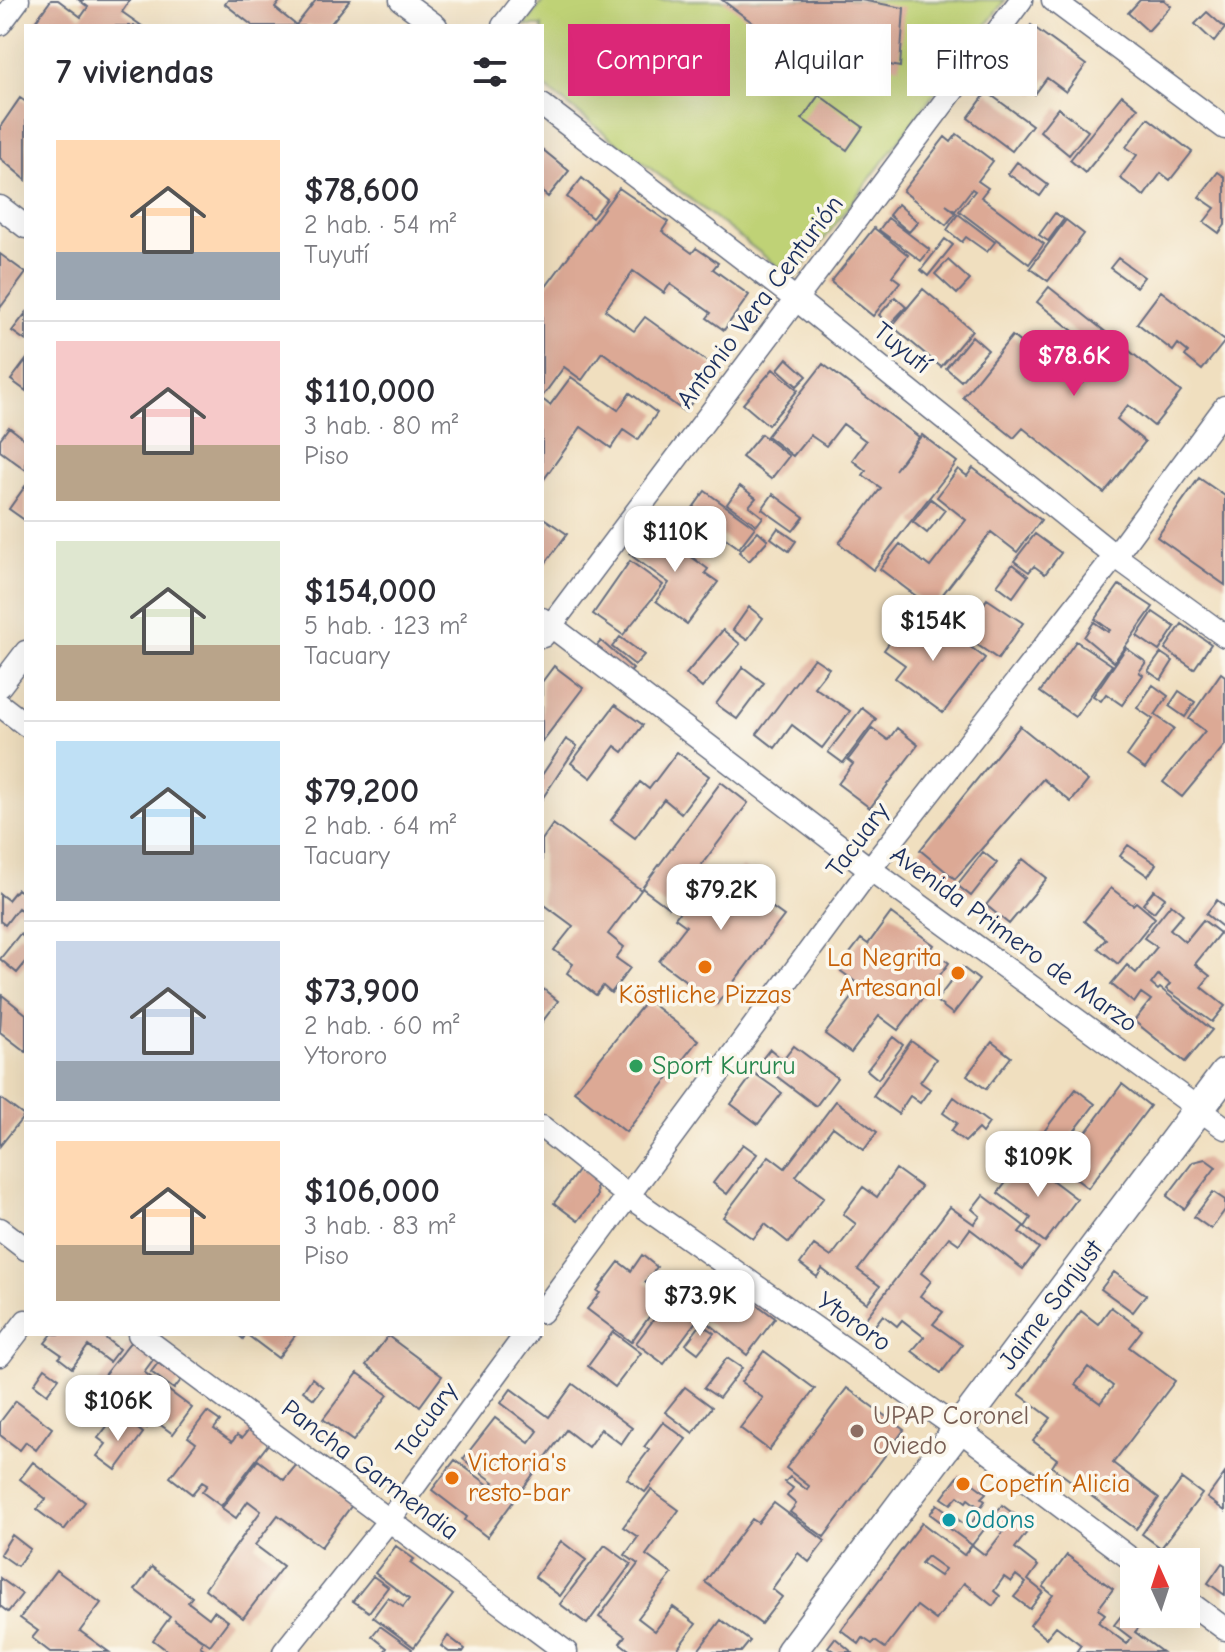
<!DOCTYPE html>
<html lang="es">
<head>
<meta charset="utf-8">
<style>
	body { margin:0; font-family:"Comic Neue",sans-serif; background:#f7f7f7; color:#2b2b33; height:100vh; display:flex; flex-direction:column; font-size:30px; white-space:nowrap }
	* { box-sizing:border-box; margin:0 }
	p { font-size:26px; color:#7c7c81 }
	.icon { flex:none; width:44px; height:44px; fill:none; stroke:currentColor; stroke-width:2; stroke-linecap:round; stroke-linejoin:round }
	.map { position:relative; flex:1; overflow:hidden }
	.panel { position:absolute; left:24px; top:24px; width:520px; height:1312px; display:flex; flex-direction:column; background:#fff; border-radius:0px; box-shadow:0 8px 32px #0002 }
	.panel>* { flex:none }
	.hud { position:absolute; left:568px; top:24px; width:536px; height:72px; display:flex; gap:16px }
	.needle { width:52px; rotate:357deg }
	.buttons { position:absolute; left:1120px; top:1548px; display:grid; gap:16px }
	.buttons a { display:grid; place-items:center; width:80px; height:80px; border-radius:0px; background:#fff; box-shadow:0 8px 32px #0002; font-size:40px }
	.price { position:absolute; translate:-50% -68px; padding:0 18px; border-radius:16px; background:#fff; color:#222; font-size:26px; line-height:52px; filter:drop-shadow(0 2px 4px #0008) }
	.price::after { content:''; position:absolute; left:50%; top:48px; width:24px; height:18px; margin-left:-12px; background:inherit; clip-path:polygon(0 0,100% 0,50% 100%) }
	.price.selected { background:#db2777; color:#fff }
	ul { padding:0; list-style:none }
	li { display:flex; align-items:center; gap:24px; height:200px; padding:0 32px }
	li+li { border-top:2px solid #e1e1e2 }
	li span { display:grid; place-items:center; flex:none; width:224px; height:160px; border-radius:0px; color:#555 }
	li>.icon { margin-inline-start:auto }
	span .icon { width:96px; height:96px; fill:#fffc; stroke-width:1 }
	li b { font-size:34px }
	h2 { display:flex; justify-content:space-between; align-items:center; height:96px; padding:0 32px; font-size:34px }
	.pill { padding:0 28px; border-radius:0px; background:#fff; box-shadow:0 8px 32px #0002; font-size:28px; line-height:72px }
	.pill.selected { background:#db2777; color:#fff }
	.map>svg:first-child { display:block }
</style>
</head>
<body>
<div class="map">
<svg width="1225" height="1652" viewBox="0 0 1225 1652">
	<rect width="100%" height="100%" fill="#fbf7ec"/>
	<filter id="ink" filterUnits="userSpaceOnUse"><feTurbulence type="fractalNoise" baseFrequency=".0125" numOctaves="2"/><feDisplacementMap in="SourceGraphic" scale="16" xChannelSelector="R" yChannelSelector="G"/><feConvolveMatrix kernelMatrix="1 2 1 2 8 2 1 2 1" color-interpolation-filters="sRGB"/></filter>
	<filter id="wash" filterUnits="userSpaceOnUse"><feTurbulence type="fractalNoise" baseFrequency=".006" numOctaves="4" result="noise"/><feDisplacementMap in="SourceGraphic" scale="32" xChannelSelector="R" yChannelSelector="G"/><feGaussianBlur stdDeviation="1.8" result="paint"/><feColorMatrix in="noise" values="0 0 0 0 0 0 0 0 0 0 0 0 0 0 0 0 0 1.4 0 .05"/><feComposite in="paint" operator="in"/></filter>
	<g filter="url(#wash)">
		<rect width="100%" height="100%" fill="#f0dfbf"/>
		<!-- green -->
		<path fill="#bfd276" stroke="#6d806a" stroke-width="2" d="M544,0h461l-211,279 -252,-194v-59h-17z"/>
		<g id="blocks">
			<!-- building -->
			<path fill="#dca995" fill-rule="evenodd" d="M51,0h7l23,17 7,-10 -9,-7h51l-8,12 20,14h-110z
				M228,0h53l-6,8 21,17 20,-25h34l-21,26h-76l-28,-22z
				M722,0h139l43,8 -4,59 -120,-24z
				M1140,0h24l7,6 -23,25 -20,-18z
				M1207,12l18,16 -11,14 -19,-18z
				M1031,25l55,40 -20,27 -19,-14 -12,16 -36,-26z
				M987,92l45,33 -20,26 -44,-33z
				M819,95l44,32 -16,23 -45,-31z
				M1122,95l16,13 -53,65 -15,-13z
				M20,98l6,4v78l-26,-22v-31z
				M1058,108l30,23 -19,24 -29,-24z
				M1148,118l44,34 -22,28 -9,-7 -17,23 -24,-18 17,-23 -11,-8z
				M957,134l36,27 -15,20 10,7 -7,9 63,47 -15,20 -70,-53 16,-20 -3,-2 -17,22 -9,-6 10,8 -10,12 -43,-34 42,-54 6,5z
				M542,149l27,22 -21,26 -6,-5z
				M1017,162l31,23 -8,11 -32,-22z
				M1218,172l7,5v48l-6,8 -15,-11 11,-14 -16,-11z
				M582,178l25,21 -15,19 -25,-21z
				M619,188l49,34 -6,9 30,22 4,-5 22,15 -5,6 36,26 -25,35 -17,-12 4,-5 -41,-29 -6,9 -31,-22 -28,39 29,21 11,-14 71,51 -31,44 -83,-60 -20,28 -18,-13 -22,30v-105z
				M898,204l20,18 -9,10 -20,-17z
				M1055,213l9,6 -16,22 -9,-6z
				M958,214l37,28 -8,10 -21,-15 -4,5 -15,-12z
				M888,218l42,32 -9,11 -42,-31z
				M1066,220l18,14 -36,47 -18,-13z
				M874,228l34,27 -16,21 8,6 -27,34 -42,-34z
				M945,239l8,6 -25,31 -7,-6z
				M0,254l26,19 -26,35z
				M1118,258l26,19 -8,10 -26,-19z
				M948,260l22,20 -13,14 -22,-20z
				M1049,287l132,105 -27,34 -26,-21 -11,14 28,23 -41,51 -81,-65 -9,10 -51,-41 49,-61 24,19 4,-6 42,34 22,-27 -67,-54z
				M923,289l49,41 -31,37 -49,-41z
				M1161,291l64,50 -23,29 -17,-14 3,-4 -10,-8 -5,7 -36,-28z
				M895,297l11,10 -17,18 -10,-10z
				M26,313v28l-14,-10z
				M972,336l16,14 -27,31 -15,-13z
				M787,358l20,18 -10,10 -19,-17z
				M26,360v31l-15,-11z
				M823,364l96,73 -24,33 27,-35 35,27 -84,108 -34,-27 42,-55 -18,-13 3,-4 -14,-11 14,-19 -23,-17 -17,22 -16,-11 -17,21 -26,-20z
				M773,369l25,21 -30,35 -25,-21z
				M571,377l47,33 12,-17 27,20 -19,27 -15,-10 -12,18 -30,-21 -39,55v-83l8,6z
				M9,427l17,13v30l-26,-19v-12z
				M761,434l28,22 -18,23 -29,-22z
				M973,468l68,52 -24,32 -26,-20 -59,76 -52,-39 20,-25 30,23 36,-47 -29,-23 21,-28 9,7z
				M1199,478l26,18v89l-68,-48z
				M26,485v36l-17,-12z
				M740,486l16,12 -7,8 14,11 -6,8 -30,-21z
				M705,491l50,36 -16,21 -49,-36z
				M773,494l31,23 -11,14 -31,-22z
				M931,499l14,11 -18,23 -14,-11z
				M542,517l25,17 -25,34z
				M649,526l59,43 -3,4 13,9 -31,42 -31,-23 13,-18 -40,-29z
				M778,528l18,13 -7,10 -18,-13z
				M758,531l10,9 -19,21 -10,-9z
				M1035,534l26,19 -16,21 -11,-8 -5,6 -15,-11z
				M630,561l33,24 -40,50 -30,-21z
				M1013,564l15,12 -15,21 -16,-12z
				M1119,585l34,22 -39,55 -30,-25 10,-15 14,10 2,-2 -15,-11z
				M987,599l36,24 -25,36 -35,-24z
				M749,607l14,11 -16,22 -14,-10z
				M1153,612l22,15 -16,24 -22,-15z
				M909,616l28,21 7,-10 41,31 -42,55 -48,-35 10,-13 -21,-15z
				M1182,624l29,20 -17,25 -29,-20z
				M723,630l17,14 -38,44 -16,-14z
				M620,637l24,18 -9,10 -23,-18z
				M601,641l32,28 -7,8 -32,-28z
				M1076,641l36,24 -37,52 -35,-25z
				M1126,648l20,14 -7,10 4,3 -21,30 -16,-11 -5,7 -8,-5z
				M1161,653l12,8 -12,19 -13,-9z
				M814,658l15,10 -15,19 36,24 -28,37 -30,-23 -17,23 -18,-14z
				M554,666l29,22 -41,54v-60z
				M743,667l21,16 -27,36 -21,-15z
				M1221,673l4,3v69l-43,52 -19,-15 42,-51 -16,-12z
				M1153,685l15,11 -13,19 19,13 -29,41 -18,-13 26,-37 -16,-11z
				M1179,691l16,11 -10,15 -16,-11z
				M615,705l28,20 -20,27 -8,-6 -24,32 -20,-15z
				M862,708l14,11 -33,44 -15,-11z
				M1020,726l68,55 -17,21 -28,-23 -88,100 -35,-29z
				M872,728l16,12 9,-12 21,17 -48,63 -32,-24 15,-20 -5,-4z
				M566,739l11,7 -35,53v-24z
				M677,752l32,24 -28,37 -17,-14 -29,39 -24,-18 29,-38 9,7z
				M721,782l27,21 -79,105 -27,-20z
				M553,824l88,66 -33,44 16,13 -8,11 14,10 -19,25 -8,-7 -7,9 -29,-22 6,-9 -19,-14 19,-24 -31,-23v-63z
				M1128,845l28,19 -8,12 -28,-20z
				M983,852l14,11 -26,33 -14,-11z
				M1023,859l24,19 -38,46 -23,-19z
				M742,867l26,19 -9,12 25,18 -67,88 -58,-43 27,-35 -11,-8 37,-49 19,13z
				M1111,888l22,17 3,-3 19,16 -37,46 -20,-16 8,-9 -22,-18z
				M17,889l9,7v15l-1,2 -7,-5 -13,17 -5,-4v-27l8,6z
				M1154,890l11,8 -11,14 -11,-8z
				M1217,900l8,7v22l-19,-15z
				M1171,904l12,10 -13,15 15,13 18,-22 17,13 -25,31 15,12 -9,11 24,19 -13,16 -46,-33 4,-5 -12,-9 -7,9 7,6 2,-2 52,42 -27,32 -51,-41 17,-21 -10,-7 -7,10 -23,-19 16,-19 9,8 21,-26 -13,-9z
				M891,913l43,32 -3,4 18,14 -51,67 -19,-14 -28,37 -26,-19 36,-48 -23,-17 23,-30 7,5z
				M20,934l6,5v23l-9,11 -17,-14z
				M962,967l17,13 -26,34 -17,-13z
				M542,988l16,13 -16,21z
				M2,995l24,19v38l-26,-20z
				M647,1000l51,40 -72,92 -52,-41z
				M893,1037l10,8 -25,34 -11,-9z
				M911,1041l25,18 -16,23 10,7 -10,14 -10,-7 -12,18 -25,-18z
				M992,1042l19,15 -25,32 -19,-14z
				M794,1046l43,32 -21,28 -57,-43 11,-14 13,11z
				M754,1073l28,20 -24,31 -27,-20z
				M1122,1084l28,22 -62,82 -28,-21z
				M1076,1089l19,15 -49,64 -19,-14z
				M954,1097l35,26 -7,10 -4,-4 -13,13 -14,-11 6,-8 -14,-10z
				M0,1098l24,18 -24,30z
				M836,1101l41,31 -13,18 -31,-23 -37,49 28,21 -35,46 -24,-19 -12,15 -30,-22 46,-61 16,12z
				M743,1144l14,10 -30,40 -14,-11z
				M1024,1159l53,40 -32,43 -20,-15 6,-9 -33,-25z
				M1205,1159l11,8 -32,42 -17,-13 26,-34z
				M581,1167l14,10 2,20 -19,24 -24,-18z
				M896,1169l25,18 -63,83 22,16 -13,17 -45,-34 -5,8 -17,-13 14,-19 17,12 25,-33 -13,-10 20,-27 14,10z
				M1213,1192l12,8v10l-14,19 -17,-12z
				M983,1195l41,31 -5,6 20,16 -16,21 -53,-40 -11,15 -10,-7 -28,36 10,8 -11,15 23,16 -10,12 29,21 -21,28 -29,-22 12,-14 -22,-17 -5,6 -14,-11 -11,14 -9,-7 87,-115 24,17 6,-8 -8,-7z
				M642,1255l15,12 -12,15 19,14 -33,46 -44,-33 13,-16 -3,-2 22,-29 12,9z
				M1114,1272l32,23 -13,17 -32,-23z
				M676,1290l28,21 13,-18 25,19 9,-12 24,18 -28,37 -47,-39 -36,48 -28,-21z
				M1111,1307l31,23 -13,17 46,34 -62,82 46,35 -23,31 -84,-62 5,-8 -24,-18 18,-23 -32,-24 62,-83 17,13zM1088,1367l25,19 -13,17 -25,-18z
				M701,1324l13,9 -16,20 -12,-9z
				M613,1332l28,21 -26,34 -27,-21z
				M52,1334h48l19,15 -10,13 -21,-16 -16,22 -13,-10 3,-3 -17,-12z
				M237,1334h59l-18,24 -32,-24 -3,5z
				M388,1336l54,40 -22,30 -54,-41z
				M132,1340l23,17 -11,15 48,36 -19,26 -15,-11 4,-6 -4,-3 -11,14 -15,-11 11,-14 -11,-9 -13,17 -27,-21z
				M764,1351l51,38 -46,61 -29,-22 23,-30 -22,-16z
				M727,1358l15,10 -23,30 -15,-10z
				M158,1363l23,17 -7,9 -23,-17z
				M45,1368l14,10 -12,16 -13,-10z
				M358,1373l30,22 -35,46 -30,-22z
				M312,1378l11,9 -9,12 -11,-8z
				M573,1384l59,44 -11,16 -20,-15 -13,18 -22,-17 -79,107 -22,-17 2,-3 -35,-27 23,-30 35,26 4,-4 -31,-23 32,-41 34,25 9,-12 -37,-28 10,-14 38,28z
				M685,1387l27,20 -19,26 -28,-21z
				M847,1388l57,42 -80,107 -34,-25 6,-8 -9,-8 6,-8 -8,-6 5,-5 17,13 2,-4 -23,-18z
				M16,1401l36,27 -16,22 -10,-8 -6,8 -20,-15v-13z
				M207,1412l13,9 -6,8 18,13 5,-7 5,3 7,-9 20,14 -48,63 -19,-14 5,-7 -5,-3 -10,12 -22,-17 26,-34 -8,-6z
				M112,1420l12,9 5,-7 14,11 -27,37 -19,-14 9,-12 -8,-6z
				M663,1422l23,17 -41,53 -18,-13 22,-29 -5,-3z
				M258,1460l26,20 13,-16 55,41 -31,42 -43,-32 -23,30 28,21 -40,52 -38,-29 56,-78 -13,-10 -12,17 -14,-10z
				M33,1462l52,40 -21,28 -27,-20 9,-11 -26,-20z
				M1225,1473v38l-18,-13z
				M960,1474l26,19 -5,5 4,3 -5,7 -12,-9 -2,3 -8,-6 -7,8 -9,-6z
				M1182,1479l20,15 -41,54 -19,-14z
				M651,1490l28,20 -33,45 26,19 -34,44 17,13 18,-24 23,17 -18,24 5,4h-51l-12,-9 5,-7 -26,-19 39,-53 -13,-9 13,-18 -15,-10z
				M774,1503l51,38 -16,21 -11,-9 -26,36 10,8 -21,27 -56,-42 47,-63 6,4z
				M937,1504l31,23 11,-14 11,9 -18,23 -42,-31z
				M1002,1505l29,22 -16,21 23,18 -10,14 15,12 -13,17 -16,-12 12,-14 -10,-8 -5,7 -7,-5 -10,14 6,5 -7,10 -29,-23 -28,37 -19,-14 -32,42 -10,-7 -3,3 -9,-6 -4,6 -18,-14 81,-107 42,32 8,-10 13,10 18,-23 -13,-10zM927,1556l18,13 -5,7 -19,-13z
				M12,1535l18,14 -13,17 -17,-12z
				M561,1541l25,19 -26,36 -25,-19z
				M605,1545l26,19 -44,60 -27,-20z
				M396,1546l18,13 -4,4 43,32 -39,52 -41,-30 15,-20 15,10 6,-8 -34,-26z
				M1067,1555l46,34 -15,20 7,5 -7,8 29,22 4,-6 -17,-13 17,-22 3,2v9l14,2 -13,16 27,20h-86l5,-7 -25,-19 -10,12 -16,-13 23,-30 -10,-8z
				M1222,1563l3,2v30l-17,-12z
				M152,1567l40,30 -4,5 21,16 5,-7 14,10 -18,24 -36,-25 29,21 -3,5 8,6h-39l-16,-12 17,-23 -35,-27z
				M56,1570l45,33 -21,28 29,21h-59l-18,-14 6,-7 -18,-13z
				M373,1576l15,11 -19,25 -16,-11z
				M0,1578l22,16 -14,18 -8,-6z
				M721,1620l29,21 -9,11h-44z
				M380,1626l32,23 -2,3h-26l3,-4 -15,-12z
				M448,1636l17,13 -2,3h-14l-8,-6z
				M835,1638l17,14h-17l-7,-5z"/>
		</g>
	</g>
	<g filter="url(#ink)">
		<use href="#blocks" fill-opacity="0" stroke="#666d80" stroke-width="2"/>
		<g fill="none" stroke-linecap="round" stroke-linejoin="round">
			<defs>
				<path id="minor" d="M401,0l35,26
					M1053,0l172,128
					M0,24l18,-24
					M503,26l20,-26
					M542,105l255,195 318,256 110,80
					M0,207l26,20
					M542,619l328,250 355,259
					M543,636l478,-636
					M0,686l26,-34
					M0,705l26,20
					M542,1127l85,68 331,234 177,133
					M0,1229l26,20
					M542,1312l328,-443 245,-313 110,-149
					M139,1334l427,318
					M0,1355l26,-34
					M1186,1600l39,29
					M284,1652l106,-133 136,-185"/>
				<path id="secondary" d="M791,1652l434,-578"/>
			</defs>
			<!-- minor casing -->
			<use href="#minor" stroke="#666d80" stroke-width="25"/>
			<!-- secondary casing -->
			<use href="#secondary" stroke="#666d80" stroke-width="33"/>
			<!-- minor -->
			<use href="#minor" stroke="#fff" stroke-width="22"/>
			<!-- secondary -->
			<use href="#secondary" stroke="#fff" stroke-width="30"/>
		</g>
	</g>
	<!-- markers -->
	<g fill="#e8710a" stroke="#fbf7ec" stroke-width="3">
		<circle cx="705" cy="967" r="8"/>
		<circle cx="958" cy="973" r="8"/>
		<circle cx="452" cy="1478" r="8"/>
		<circle cx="963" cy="1484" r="8"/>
	</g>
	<circle fill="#2e9e5b" stroke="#fbf7ec" stroke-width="3" cx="636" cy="1066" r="8"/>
	<circle fill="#8d6e63" stroke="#fbf7ec" stroke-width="3" cx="857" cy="1431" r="8"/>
	<circle fill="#0f9aa8" stroke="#fbf7ec" stroke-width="3" cx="949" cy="1520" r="8"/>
	<g text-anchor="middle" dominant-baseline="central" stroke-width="7" stroke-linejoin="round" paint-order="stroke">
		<!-- street labels -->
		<g font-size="26" fill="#1b2f5e" stroke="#fbf7ec">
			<text transform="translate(760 302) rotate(-53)">Antonio Vera Centurión</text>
			<text transform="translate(902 348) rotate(39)">Tuyutí</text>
			<text transform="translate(858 840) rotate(-53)">Tacuary</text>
			<text transform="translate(1014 939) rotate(36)">Avenida Primero de Marzo</text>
			<text transform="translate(1051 1305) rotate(-53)">Jaime Sanjust</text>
			<text transform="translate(854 1322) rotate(35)">Ytororo</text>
			<text transform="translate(427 1420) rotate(-54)">Tacuary</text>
			<text transform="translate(370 1470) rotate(37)">Pancha Garmendia</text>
		</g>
		<!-- food labels -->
		<g font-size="26" fill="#c56008" stroke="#fbf7ec" text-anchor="start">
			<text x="942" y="958" text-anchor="end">La Negrita<tspan x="942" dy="30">Artesanal</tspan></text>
			<text x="705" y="995" text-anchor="middle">Köstliche Pizzas</text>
			<text x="468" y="1463">Victoria's<tspan x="468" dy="30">resto-bar</tspan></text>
			<text x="979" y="1484">Copetín Alicia</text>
		</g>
		<!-- leisure labels -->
		<g font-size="26" fill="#27864d" stroke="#fbf7ec" text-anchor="start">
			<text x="652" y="1066">Sport Kururu</text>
		</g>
		<!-- education labels -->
		<g font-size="26" fill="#785e54" stroke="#fbf7ec" text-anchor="start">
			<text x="873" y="1416">UPAP Coronel<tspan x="873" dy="30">Oviedo</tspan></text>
		</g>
		<!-- culture labels -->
		<g font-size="26" fill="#0d838f" stroke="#fbf7ec" text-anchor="start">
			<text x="965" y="1520">Odons</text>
		</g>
	</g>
</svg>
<div class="buttons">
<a><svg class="needle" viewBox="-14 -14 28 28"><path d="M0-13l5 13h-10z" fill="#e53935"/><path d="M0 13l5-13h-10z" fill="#7c7c81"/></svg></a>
</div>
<b class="price selected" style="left:1074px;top:398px">$78.6K</b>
<b class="price" style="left:675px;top:574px">$110K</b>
<b class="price" style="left:933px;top:663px">$154K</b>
<b class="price" style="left:721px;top:932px">$79.2K</b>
<b class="price" style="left:1038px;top:1199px">$109K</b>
<b class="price" style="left:700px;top:1338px">$73.9K</b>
<b class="price" style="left:118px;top:1443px">$106K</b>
<div class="hud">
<a class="pill selected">Comprar</a>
<a class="pill">Alquilar</a>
<a class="pill">Filtros</a>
</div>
<section class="panel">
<h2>7 viviendas<svg class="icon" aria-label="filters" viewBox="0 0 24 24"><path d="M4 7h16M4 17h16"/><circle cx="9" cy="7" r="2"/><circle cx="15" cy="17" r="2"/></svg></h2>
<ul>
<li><span style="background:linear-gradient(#ffd9b3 70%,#9aa5b1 0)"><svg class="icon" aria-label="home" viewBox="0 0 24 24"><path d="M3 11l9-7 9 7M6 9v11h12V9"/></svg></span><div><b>$78,600</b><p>2 hab. · 54 m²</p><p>Tuyutí</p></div></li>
<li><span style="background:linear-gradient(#f6c9c9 65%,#b9a48a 0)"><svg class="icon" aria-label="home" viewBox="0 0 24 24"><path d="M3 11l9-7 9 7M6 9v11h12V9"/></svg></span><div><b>$110,000</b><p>3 hab. · 80 m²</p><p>Piso</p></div></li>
<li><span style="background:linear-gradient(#dfe7d0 65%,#b9a48a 0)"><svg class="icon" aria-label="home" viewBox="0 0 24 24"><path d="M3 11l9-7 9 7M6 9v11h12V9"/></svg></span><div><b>$154,000</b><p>5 hab. · 123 m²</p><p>Tacuary</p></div></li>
<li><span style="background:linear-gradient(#bfe0f5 65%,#9aa5b1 0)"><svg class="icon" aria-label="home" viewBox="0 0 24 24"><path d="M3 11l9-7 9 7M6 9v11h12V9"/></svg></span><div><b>$79,200</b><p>2 hab. · 64 m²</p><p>Tacuary</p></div></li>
<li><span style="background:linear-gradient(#c9d6e8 75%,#9aa5b1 0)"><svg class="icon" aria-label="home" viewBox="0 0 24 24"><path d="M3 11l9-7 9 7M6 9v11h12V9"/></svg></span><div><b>$73,900</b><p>2 hab. · 60 m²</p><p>Ytororo</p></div></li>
<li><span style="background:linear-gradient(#ffd9b3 65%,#b9a48a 0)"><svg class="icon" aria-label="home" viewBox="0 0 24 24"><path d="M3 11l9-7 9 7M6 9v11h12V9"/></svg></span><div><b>$106,000</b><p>3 hab. · 83 m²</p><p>Piso</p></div></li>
</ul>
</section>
</div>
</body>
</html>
